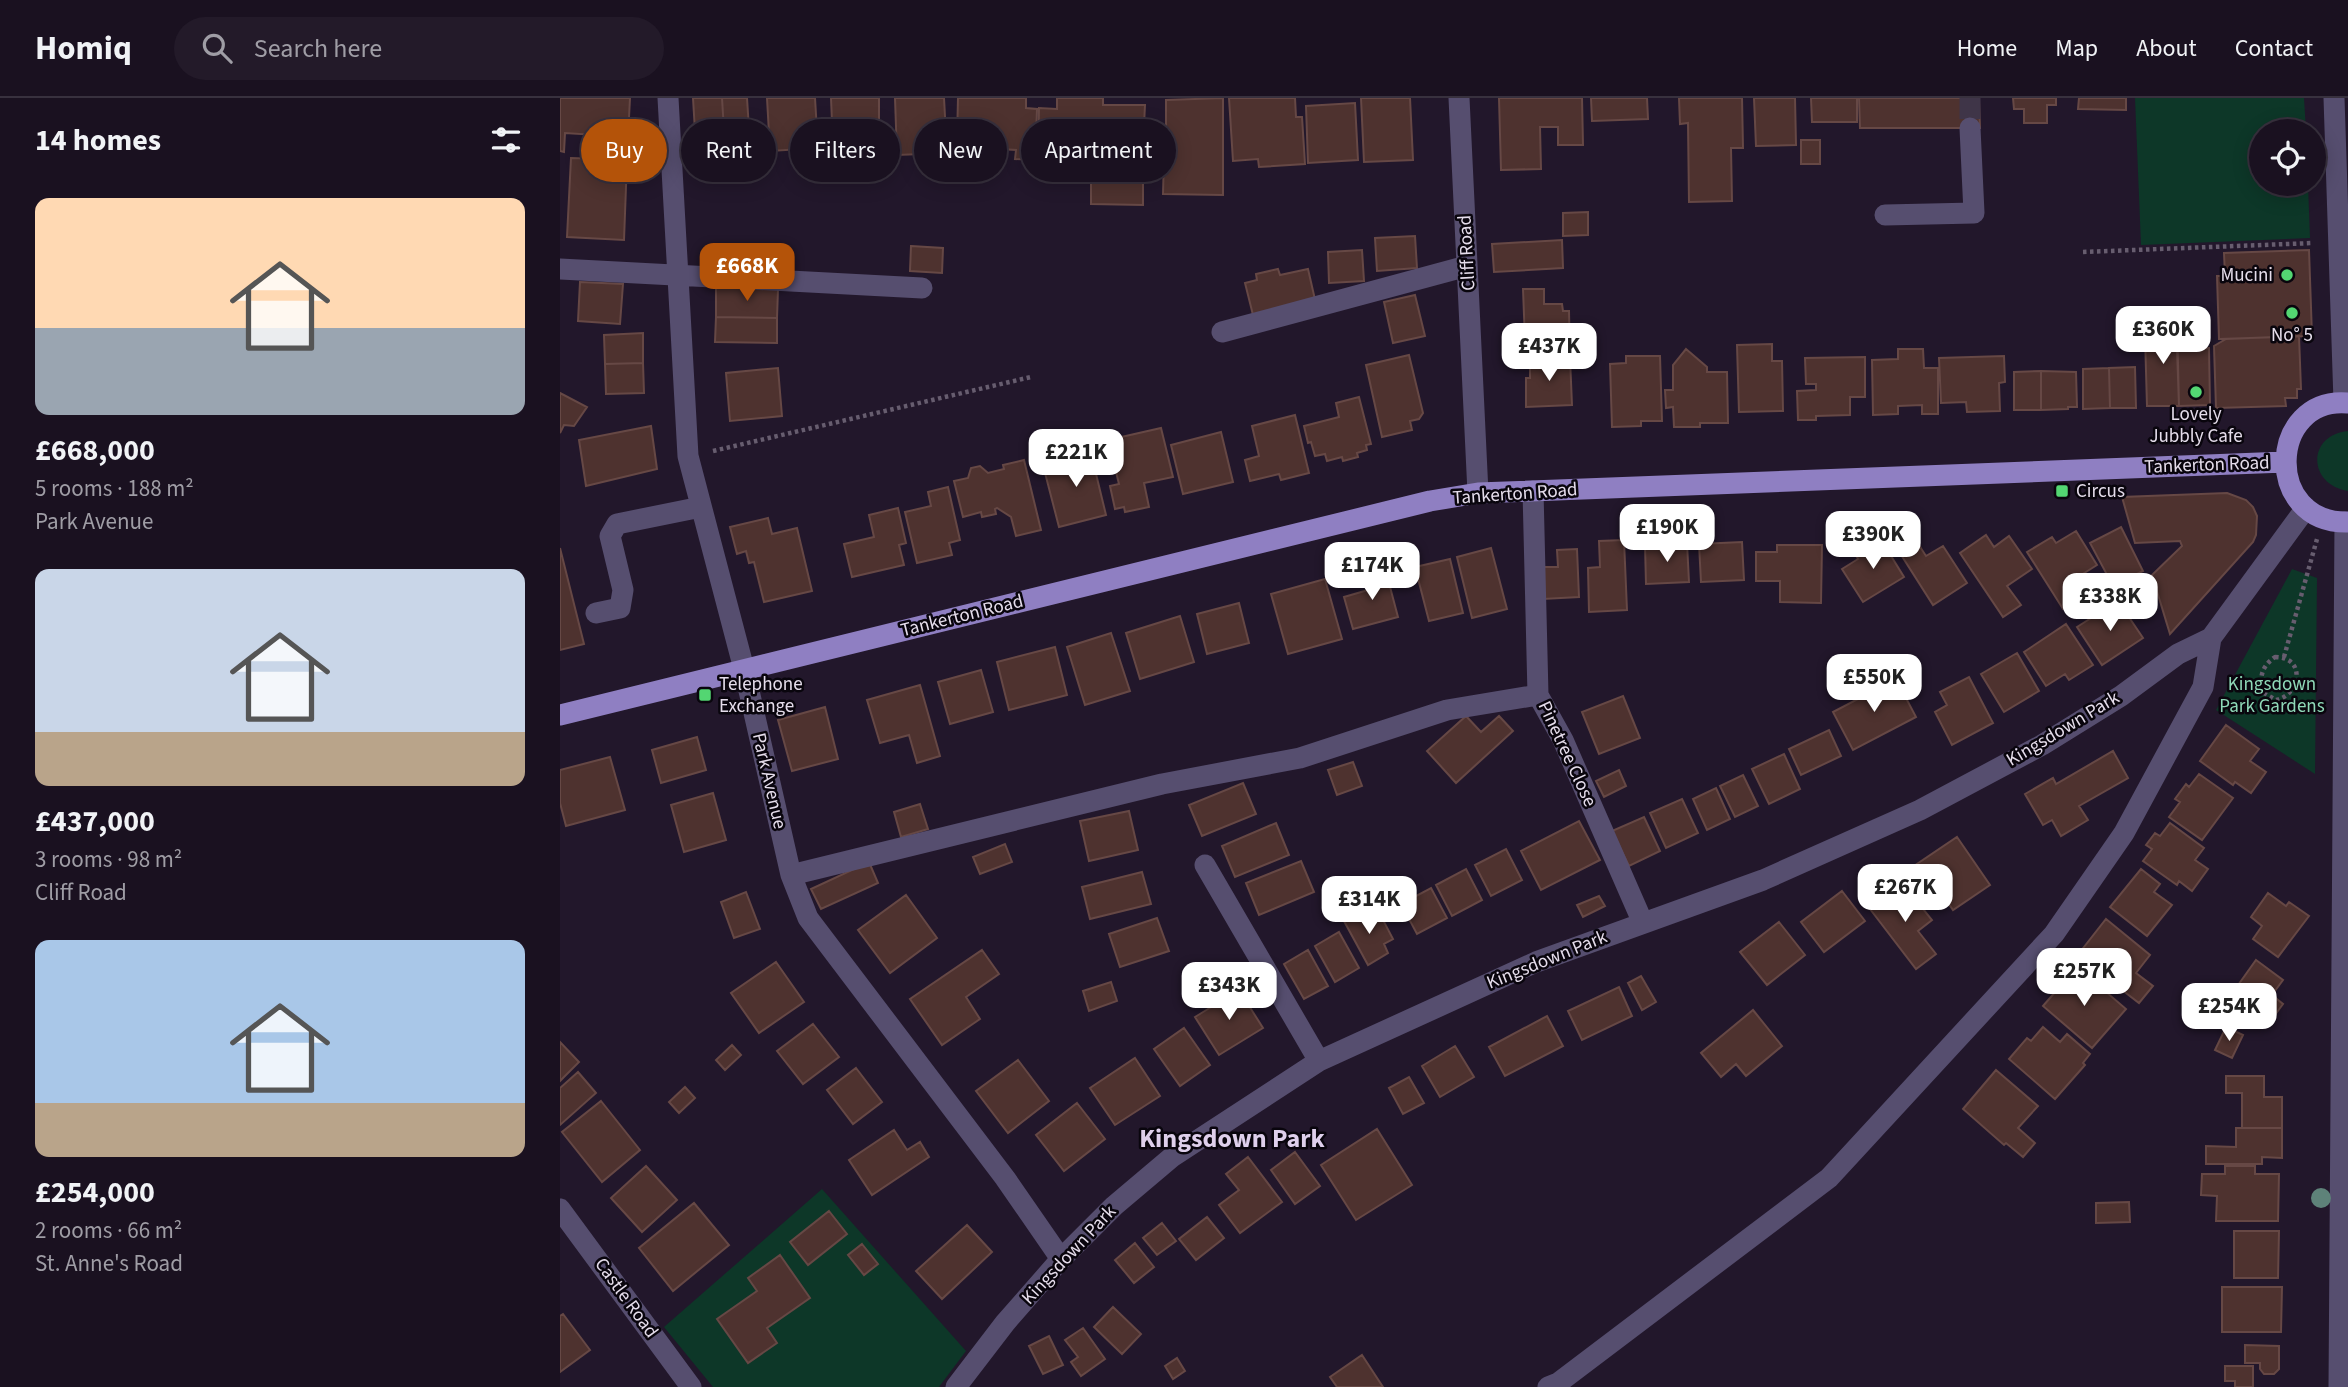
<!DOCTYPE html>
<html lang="en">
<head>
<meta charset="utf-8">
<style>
	body { margin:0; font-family:"Source Sans 3",sans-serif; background:#231a29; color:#f1f3f6; height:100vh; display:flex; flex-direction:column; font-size:26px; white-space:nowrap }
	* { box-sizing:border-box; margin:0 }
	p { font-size:23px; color:#9f9da5 }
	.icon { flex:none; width:38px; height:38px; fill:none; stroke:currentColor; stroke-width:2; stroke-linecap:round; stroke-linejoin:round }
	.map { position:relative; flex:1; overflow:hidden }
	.side { display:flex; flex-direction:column; background:#1a1120; width:560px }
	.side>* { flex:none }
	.hud { position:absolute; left:21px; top:21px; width:665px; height:63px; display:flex; gap:14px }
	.tools { position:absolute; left:1689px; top:21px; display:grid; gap:14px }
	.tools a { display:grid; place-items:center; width:77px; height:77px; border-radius:50%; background:#1a1120; box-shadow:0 4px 18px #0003,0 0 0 2px #38313e; font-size:35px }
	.price { position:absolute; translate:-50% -60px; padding:0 16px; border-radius:14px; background:#fff; color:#222; font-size:23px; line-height:46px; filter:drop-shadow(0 2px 4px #0008) }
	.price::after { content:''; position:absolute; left:50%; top:42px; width:21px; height:16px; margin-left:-10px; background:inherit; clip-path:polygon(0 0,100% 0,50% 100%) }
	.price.current { background:#b45309; color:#fff }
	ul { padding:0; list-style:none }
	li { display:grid; align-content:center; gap:14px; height:371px; padding:0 35px }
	li span { display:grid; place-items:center; height:217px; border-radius:14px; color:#555 }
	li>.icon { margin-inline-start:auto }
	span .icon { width:126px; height:126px; fill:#fffc; stroke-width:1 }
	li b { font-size:30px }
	h2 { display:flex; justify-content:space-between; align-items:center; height:84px; padding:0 35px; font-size:30px }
	.tag { padding:0 24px; border-radius:32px; background:#1a1120; box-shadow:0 4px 18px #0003,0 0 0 2px #38313e; font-size:24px; line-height:63px }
	.tag.current { background:#b45309; color:#fff }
	header { display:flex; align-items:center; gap:42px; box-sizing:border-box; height:98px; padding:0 35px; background:#1a1120; border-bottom:2px solid #38313e }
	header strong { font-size:33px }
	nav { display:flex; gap:38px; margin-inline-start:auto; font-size:24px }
	.search { width:490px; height:63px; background:#231a29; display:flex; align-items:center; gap:18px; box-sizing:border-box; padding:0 24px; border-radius:38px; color:#9f9da5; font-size:26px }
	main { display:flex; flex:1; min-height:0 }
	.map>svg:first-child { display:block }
</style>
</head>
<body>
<header>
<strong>Homiq</strong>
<div class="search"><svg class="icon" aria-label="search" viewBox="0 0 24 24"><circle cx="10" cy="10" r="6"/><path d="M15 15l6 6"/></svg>Search here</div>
<nav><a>Home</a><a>Map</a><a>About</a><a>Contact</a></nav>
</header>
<main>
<section class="side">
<h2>14 homes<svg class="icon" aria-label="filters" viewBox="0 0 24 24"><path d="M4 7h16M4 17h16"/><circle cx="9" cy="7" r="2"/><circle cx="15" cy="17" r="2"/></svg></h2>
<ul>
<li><span style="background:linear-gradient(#ffd9b3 60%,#9aa5b1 0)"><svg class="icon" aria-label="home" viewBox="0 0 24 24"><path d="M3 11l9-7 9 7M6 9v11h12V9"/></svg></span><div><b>£668,000</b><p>5 rooms · 188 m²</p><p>Park Avenue</p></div></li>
<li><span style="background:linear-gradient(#c9d6e8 75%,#b9a48a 0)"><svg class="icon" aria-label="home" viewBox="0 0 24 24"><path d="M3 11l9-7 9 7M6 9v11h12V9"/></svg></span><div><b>£437,000</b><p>3 rooms · 98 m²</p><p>Cliff Road</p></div></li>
<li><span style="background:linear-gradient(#a9c7e8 75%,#b9a48a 0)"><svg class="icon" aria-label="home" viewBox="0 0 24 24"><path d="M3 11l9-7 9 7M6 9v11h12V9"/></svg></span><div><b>£254,000</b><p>2 rooms · 66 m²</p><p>St. Anne's Road</p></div></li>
</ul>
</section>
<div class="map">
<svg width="1788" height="1289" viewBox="0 0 1788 1289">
	<rect width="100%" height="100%" fill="#22172b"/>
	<!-- green -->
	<path fill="#0d3728" d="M1575,0h169l2,33h-45v53h47l2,54 -169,7z
		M1788,333v60c-41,-7 -41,-56 0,-60z
		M1732,471l25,9 -2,196 -99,-64z
		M262,1091l144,162 -27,36h-226l-49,-60z"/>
	<!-- building -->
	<path fill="#4e322f" stroke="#664845" stroke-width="2" d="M0,0h70l-2,39 -63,-4 -1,19 -4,-1z
		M133,0h29l3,49 -29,1z
		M162,0h25l3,47 -25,2z
		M207,0h48l3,50 -48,3z
		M271,0h48v54h-53v-29l6,-1z
		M335,0h49l3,55 -50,2z
		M398,0h68v10l11,1 -2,51 -20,-1 1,-9 -16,-1 1,-5 -9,-1h-9l-1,17 -19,-1 1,-18 -7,-1z
		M497,0h46v7h42l-1,20h22v-25l57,-2v97l-60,-1 1,-37h-21v48l-52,-1v-23h15v-23l-27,-1v15l-41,-1 1,-63 18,1z
		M669,0h66l1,19h6l3,47 -46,3 -1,-8 -25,2z
		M801,0h49l3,62 -49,2z
		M939,0h83l1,47h-25v-18h-18l1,42 -40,1z
		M1031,0h56l1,21 -56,2z
		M1119,0h63l1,50h-12l1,53 -43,1 -1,-79 -8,1z
		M1194,0h41l1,47 -40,1z
		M1251,0h46v24h-45z
		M1299,0h120l1,30h-120z
		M1453,0h43v7h-9v18h-23v-14h-10z
		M1519,0h47v12l-48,-1z
		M795,5l3,57 -50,3 -2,-57z
		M1241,42h19v24h-19z
		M11,60l56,2 -3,80 -57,-3z
		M1028,114v23l-25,1v-23z
		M855,138l2,32 -40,3 -2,-33z
		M1002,142l1,28 -69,4 -2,-28z
		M351,148l32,2 -1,25 -32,-2z
		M802,152l2,31 -35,2 -1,-31z
		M1749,152l3,86 -93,3 -2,-63h8l-1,-23z
		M718,171l2,6 28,-6 8,35 -62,15 -9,-36 12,-3 -1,-6z
		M20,184l43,2 -3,40 -42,-3z
		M156,189l62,2 -1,29 -61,-1z
		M963,191h21v15h18l1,7h6l1,47 -40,1 -1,-18h-4z
		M855,197l10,41 -32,7 -9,-41z
		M156,219l61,1v25l-62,-1z
		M1617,220l2,88h-32l-2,-70 18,-1 -1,-16z
		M83,235v30l-38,1 -1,-29z
		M1739,238l2,53h-4v9h-12l1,8 -70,2 -2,-62 12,-7z
		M1212,246v17h10l1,50 -44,1 -2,-67z
		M1649,250l1,57 -31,1 -2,-57z
		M1126,251l21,18v5h20l1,51h-28v4h-26l-1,-20 -7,1 -1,-18h8v-25z
		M1338,251h25l1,19h14v46h-16v-9l-24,1v8l-25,1 -1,-55 26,-1z
		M849,257l14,58 -4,6 -9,2 2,9 -30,7 -16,-72z
		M1066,258h34l2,65h-21v5l-29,1 -2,-63 16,-1z
		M1444,258l1,26 -6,1 1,28 -33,1 -1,-10 -25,1 -2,-45z
		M1305,259v40h-15v18l-34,1v4h-18l-1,-29 19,-1v-6h-10l-1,-26z
		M1010,260l2,47 -46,2v-29h4v-19z
		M83,265l1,30 -38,1 -1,-30z
		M1575,269l1,41h-26l-1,-40z
		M218,270l4,48 -52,5 -4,-48z
		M1549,270l1,40 -27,1v-40z
		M1481,273l35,1 1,35h-9v2l-27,1z
		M1481,273v39h-27v-38z
		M0,295l27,14 -13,19 -10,-1 -4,8z
		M799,299l12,47 -5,1 1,5 -10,3 1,4 -15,4 -1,-4 -15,4 -2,-7 -10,2 -4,-14 -3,1 -4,-17 35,-9 -3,-14z
		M735,317l14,58 -28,7 -2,-6 -29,7 -5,-21 14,-4 -7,-30z
		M91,328l6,43 -71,17 -7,-46z
		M601,330l12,49 -29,6 5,24 -24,5 -1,-5 -9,2 -5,-23 9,-2 -11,-44z
		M661,334l12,50 -50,12 -12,-49z
		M529,347l17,70 -47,12 -15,-58 27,-7 -3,-12z
		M464,362l17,70 -25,6 -5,-19 -14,-9 -2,1 1,5 -14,3 -1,-5 -18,5 -9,-36 14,-3 3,-10 9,-2 8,7 16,-4 -1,-4z
		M388,389l12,53 -11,3 3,12 -35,8 -12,-51 26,-6 -3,-14z
		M1667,395l19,7 7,7 4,9 -1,19 -3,7 -83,92 -18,-59 30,-29 -2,-5 -45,2 -13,-46z
		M338,410l8,35 -7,2 5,20 -52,12 -8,-33 30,-7 -5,-22z
		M208,420l4,16 25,-6 15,63 -48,11 -10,-40 -5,1 -3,-12 -9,3 -7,-27z
		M1561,429l22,44 -30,15 -23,-43z
		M1516,433l21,34 -27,17 11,16 -18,11 -36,-57 25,-15 4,6z
		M1426,437l8,12 15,-11 23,33 -25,17 14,19 -18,12 -43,-64z
		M1320,440l24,39 -41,25 -21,-33 16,-10 -3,-6z
		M1355,441l11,17 17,-10 24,37 -34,22 -35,-55z
		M1064,442l3,70 -38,2 -1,-44 12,-1 -1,-26z
		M1182,444l2,38 -43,2 -2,-38z
		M1127,445l2,39 -43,2 -1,-39z
		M1217,447h45l-1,58 -41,-1v-21h-24v-29h21z
		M0,450l24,96 -24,6z
		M931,450l16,61 -35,9 -15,-61z
		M1017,451l2,48 -36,2 -1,-32h16l-1,-17z
		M890,461l13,54 -34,8 -14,-54z
		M825,470l13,49 -45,12 -9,-32 24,-7 -4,-16z
		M765,481l17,60 -54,15 -17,-60z
		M1558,503l25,37 -41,27 -25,-38z
		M679,505l10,40 -42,11 -10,-40z
		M620,518l14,46 -54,17 -14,-46z
		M1506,526l27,41 -24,15 -4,-6 -19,12 -22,-34z
		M551,535l19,58 -45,14 -18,-58z
		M495,549l12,48 -58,15 -12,-48z
		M1457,555l22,38 -35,21 -23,-38z
		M421,572l12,42 -43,12 -12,-42z
		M1409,579l24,46 -41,22 -17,-33 12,-7 -7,-13z
		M1336,581l20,38 -63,33 -20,-38z
		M360,587l20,71 -23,7 -8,-28 -29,8 -13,-43z
		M1063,598l17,42 -41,16 -17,-42z
		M265,609l13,52 -46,12 -14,-51z
		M906,618l15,16 18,-16 14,15 -57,52 -29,-32z
		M1666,627l33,24 -9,12 16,11 -15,21 -16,-11 -2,3 -33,-24z
		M1269,632l12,26 -40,19 -12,-26z
		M137,639l9,33 -45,13 -9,-33z
		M1553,653l15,27 -49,28 9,14 -27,16 -9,-16 -9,5 -18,-31 28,-16 3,6z
		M1224,656l16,35 -31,15 -17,-35z
		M50,659l15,53 -59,16 -6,-23v-33z
		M793,664l9,24 -25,9 -9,-25z
		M1059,672l7,16 -22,11 -8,-16z
		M1639,676l34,24 -31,42 -33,-23 11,-15 -5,-3 11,-15 3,3z
		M1183,677l15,31 -23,11 -15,-31z
		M683,685l13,31 -54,22 -13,-31z
		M1156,690l14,31 -23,11 -14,-31z
		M153,695l13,47 -42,12 -13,-47z
		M1122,701l16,34 -32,15 -16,-35z
		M360,706l8,25 -27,8 -7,-25z
		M569,713l9,39 -49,11 -9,-40z
		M1084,719l16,34 -31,15 -17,-35z
		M1019,723l21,39 -59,30 -20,-39z
		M716,725l13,32 -54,22 -13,-31z
		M1610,725l34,25 -9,12 13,9 -16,22 -13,-10 -2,4 -34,-24 9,-12 -6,-4 9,-12 5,3z
		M1397,739l33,48 -37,25 -16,-23 -12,8 -17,-25z
		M445,746l7,18 -32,12 -7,-17z
		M946,751l16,31 -31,16 -16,-31z
		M741,763l13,31 -55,23 -13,-32z
		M309,764l9,21 -57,26 -10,-20z
		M906,771l16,31 -30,16 -16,-31z
		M1581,771l19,15 -6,8 18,13 -25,31 -37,-29z
		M582,774l9,32 -61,15 -8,-32z
		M1343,786l29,36 -14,11 18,23 -20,15 -46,-60z
		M871,790l16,30 -30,16 -16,-30z
		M1282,793l23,30 -41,31 -23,-30z
		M186,794l14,37 -26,9 -13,-36z
		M1708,795l18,13 3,-4 20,14 -31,41 -25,-18 9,-13 -11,-9z
		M346,797l31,43 -47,35 -32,-43z
		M1039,798l6,10 -22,11 -6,-12z
		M802,812l7,12 12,-6 12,23 -9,5 4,9 -20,12 -24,-44z
		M597,820l12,33 -49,16 -11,-33z
		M1546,821l44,36 -14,18 17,13 -14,17 -39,-30 -5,6 -22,-18z
		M1219,824l26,33 -38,30 -27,-33z
		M779,834l20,36 -24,14 -20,-36z
		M422,852l17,24 -33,23 14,22 -38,26 -32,-46z
		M748,852l20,36 -24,13 -20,-35z
		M1696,862l27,20 -11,15 11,9 -14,19 -38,-28z
		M216,864l28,40 -45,31 -28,-40z
		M1517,869l49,42 -34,39 -49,-42z
		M1081,878l15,26 -14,8 -14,-27z
		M551,884l6,19 -28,10 -6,-20z
		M1059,889l13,29 -50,24 -14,-29z
		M679,892l24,38 -44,27 -24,-38z
		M1193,912l29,36 -36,30 -10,-12 -15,13 -20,-24z
		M987,918l16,30 -58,30 -16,-29z
		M253,926l26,33 -36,27 -26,-33z
		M1483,929l17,15 7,-8 23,20 -7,9 2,2 -30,34 -46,-40 18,-21 4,3z
		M1666,929l17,8 -11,23 -17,-8z
		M624,930l26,37 -30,21 -26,-37z
		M0,944l19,20 -19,19z
		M172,947l9,10 -16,15 -9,-10z
		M895,948l19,31 -34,20 -18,-31z
		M575,960l25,38 -45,29 -25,-37z
		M458,962l31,41 -41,32 -32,-42z
		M296,970l26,34 -29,22 -26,-34z
		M1436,972l42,36 -20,22 17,15 -12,14 -17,-14 -2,2 -41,-36z
		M18,974l18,21 -36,32v-37z
		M1666,978h38v21h18v31h-40v-35h-16z
		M849,979l15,26 -21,11 -14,-26z
		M125,989l10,11 -16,15 -10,-11z
		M41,1003l39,49 -38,32 -40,-50z
		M517,1005l28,36 -41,32 -28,-36z
		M1676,1030h46v30l-20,-1v7h-56v-18l30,1z
		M817,1031l35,56 -56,35 -35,-55z
		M334,1032l13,20 13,-8 9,15 -57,38 -23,-35z
		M735,1054l25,34 -25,18 -24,-34z
		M688,1059l34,45 -42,31 -21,-28 20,-15 -13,-16z
		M86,1068l31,34 -35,32 -31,-34z
		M1665,1068h30v8h24l-1,47h-62l1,-25 -16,-1 1,-21h23z
		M1569,1104l1,20 -34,1v-20z
		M134,1105l35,42 -56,46 -34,-43z
		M269,1113l18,23 -39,31 -18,-23z
		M647,1119l17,21 -28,22 -17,-21z
		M602,1125l14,18 -19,14 -14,-17z
		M407,1127l25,27 -50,47 -26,-28z
		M1674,1133h45l-1,47h-44z
		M575,1145l19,24 -20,16 -19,-23z
		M302,1146l16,20 -14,11 -16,-20z
		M220,1157l30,43 -43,30 10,15 -29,20 -31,-44 40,-28 -9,-13z
		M1662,1189h60l-1,45h-59z
		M553,1209l28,27 -19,20 -28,-27z
		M3,1216l27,36 -30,22v-56z
		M523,1230l22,31 -24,17 -10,-14 7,-5 -13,-17z
		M489,1238l14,29 -20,9 -14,-28z
		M1685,1247l34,1v23l-5,5h-10l-4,-5v-6h-15z
		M802,1257l21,32h-46l-7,-10z
		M617,1260l8,13 -12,8 -8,-13z
		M1665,1268h28v21h-18v-6h-10z"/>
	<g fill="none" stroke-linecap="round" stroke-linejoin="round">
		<!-- minor-tunnel -->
		<path stroke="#3f3548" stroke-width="21" stroke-dasharray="21 10" stroke-linecap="butt" d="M1410,0v30"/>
		<!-- path -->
		<path stroke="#675d6f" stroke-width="4.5" stroke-dasharray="3.5 3.5" stroke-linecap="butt" d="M1523,154l230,-9
			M153,353l318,-74
			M1715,559c32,0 25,38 1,43l-12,-7c-6,-15 -2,-27 11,-36z
			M1724,559l33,-118"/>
		<!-- minor -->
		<path stroke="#564e6f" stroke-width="21" d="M108,0l20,358 56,213 47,206 17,43 197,260 56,81
			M899,0l19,395
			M1774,0l10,304
			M1325,117l89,-2 -4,-85
			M0,171l362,19
			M662,234l245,-66
			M973,393l5,204 25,45 80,183
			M36,515l24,-5 3,-18 -13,-54 7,-12 84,-17
			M645,767l114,196
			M231,777l371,-91 138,-26 147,-48 91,-15
			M0,1111l131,178
			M396,1289l49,-64 56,-64 53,-53 58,-49 147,-96 217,-99 227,-82 157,-70 122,-65 79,-49 57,-42 33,-16
			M988,1289l10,-4 271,-205 225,-244 70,-101 79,-146 8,-49 95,-130
			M1779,1289l6,-865"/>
		<!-- major -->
		<path stroke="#8f7fc2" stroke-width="21" d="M1788,305c-80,-7 -85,121 0,119
			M0,617l870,-214 48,-8 807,-31"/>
	</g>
	<!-- trees -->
	<circle fill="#5e8279" cx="1761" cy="1100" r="10"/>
	<!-- markers -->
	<g fill="#53d672" stroke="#09050d" stroke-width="2.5">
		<circle cx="1727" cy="177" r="7"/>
		<circle cx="1732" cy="215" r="7"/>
		<circle cx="1636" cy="294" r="7"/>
		<rect x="1495" y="386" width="14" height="14" rx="3.5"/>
		<rect x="138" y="590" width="14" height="14" rx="3.5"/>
	</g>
	<g text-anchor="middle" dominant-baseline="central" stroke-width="5" stroke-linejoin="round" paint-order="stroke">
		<!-- street labels -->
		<g font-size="19" fill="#e5ddeb" stroke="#09050d">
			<text transform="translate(907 155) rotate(-93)">Cliff Road</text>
			<text transform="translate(1647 367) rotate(-2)">Tankerton Road</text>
			<text transform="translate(955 396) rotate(-4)">Tankerton Road</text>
			<text transform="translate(402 518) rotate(-14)">Tankerton Road</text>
			<text transform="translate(1503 631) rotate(-31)">Kingsdown Park</text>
			<text transform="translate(1007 656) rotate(65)">Pinetree Close</text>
			<text transform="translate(209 683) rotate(77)">Park Avenue</text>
			<text transform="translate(987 862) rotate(-22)">Kingsdown Park</text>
			<text transform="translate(509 1157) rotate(-47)">Kingsdown Park</text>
			<text transform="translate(66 1200) rotate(54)">Castle Road</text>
		</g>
		<!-- poi labels -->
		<g font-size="19" fill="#e5ddeb" stroke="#09050d">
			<text x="1713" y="177" text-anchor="end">Mucini</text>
			<text x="1732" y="237">No° 5</text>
			<text x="1636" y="316">Lovely<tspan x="1636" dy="22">Jubbly Cafe</tspan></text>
			<text x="1516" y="393" text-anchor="start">Circus</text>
			<text x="159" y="586" text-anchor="start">Telephone<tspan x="159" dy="22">Exchange</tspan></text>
		</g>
		<!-- park labels -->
		<g font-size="19" fill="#8fd9b8" stroke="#09050d">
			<text x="1712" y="586">Kingsdown<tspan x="1712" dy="22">Park Gardens</tspan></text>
		</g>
		<!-- district labels -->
		<g font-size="26" font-weight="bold" fill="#decfeb" stroke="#09050d">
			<text x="672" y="1040">Kingsdown Park</text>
		</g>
	</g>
</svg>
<div class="tools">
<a><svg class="icon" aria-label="locate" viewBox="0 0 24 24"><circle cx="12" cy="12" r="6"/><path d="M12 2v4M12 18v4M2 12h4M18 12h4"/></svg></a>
</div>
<b class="price current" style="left:187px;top:205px">£668K</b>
<b class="price" style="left:1603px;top:268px">£360K</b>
<b class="price" style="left:989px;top:285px">£437K</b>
<b class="price" style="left:516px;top:391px">£221K</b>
<b class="price" style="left:1107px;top:466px">£190K</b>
<b class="price" style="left:1313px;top:473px">£390K</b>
<b class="price" style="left:812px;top:504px">£174K</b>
<b class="price" style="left:1550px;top:535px">£338K</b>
<b class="price" style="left:1314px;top:616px">£550K</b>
<b class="price" style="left:1345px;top:826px">£267K</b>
<b class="price" style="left:809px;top:838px">£314K</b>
<b class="price" style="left:1524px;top:910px">£257K</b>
<b class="price" style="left:669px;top:924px">£343K</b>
<b class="price" style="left:1669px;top:945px">£254K</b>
<div class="hud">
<a class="tag current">Buy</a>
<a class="tag">Rent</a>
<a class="tag">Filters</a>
<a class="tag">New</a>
<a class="tag">Apartment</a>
</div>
</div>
</main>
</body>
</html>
